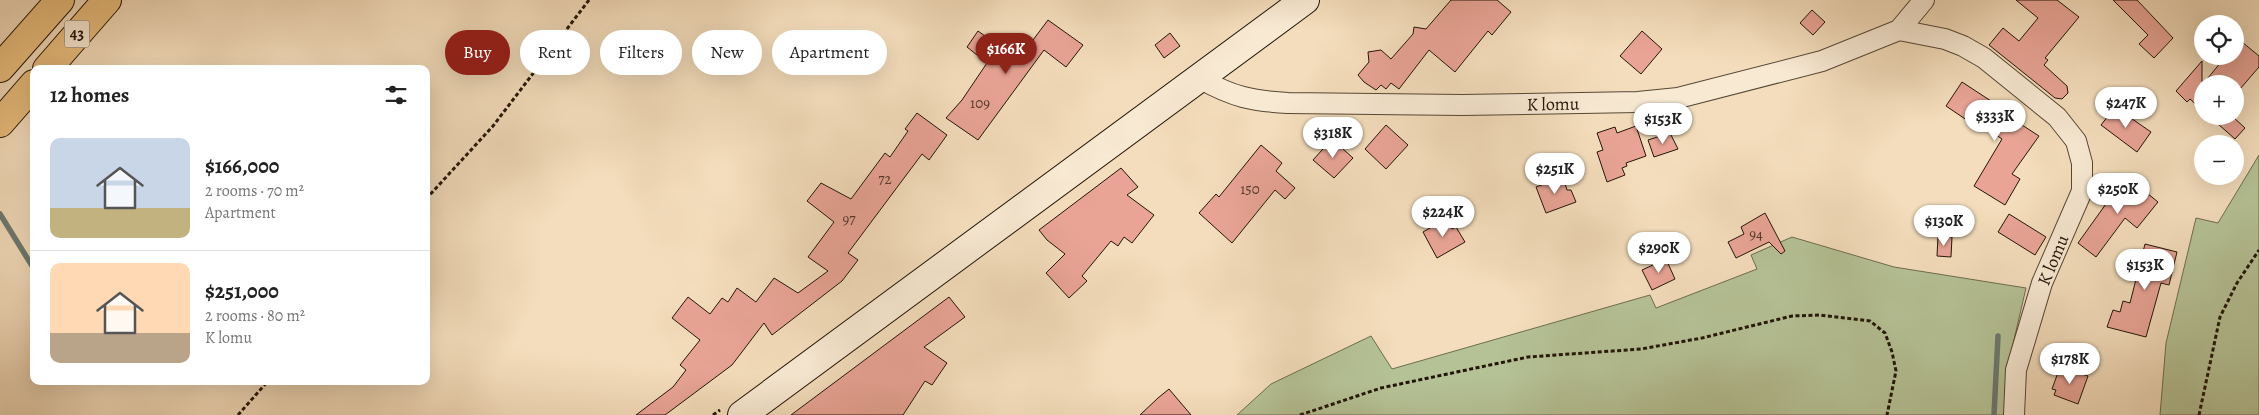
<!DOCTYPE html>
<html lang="en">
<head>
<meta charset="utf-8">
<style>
	body { margin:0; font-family:Alegreya,serif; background:#f2f2f2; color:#222; height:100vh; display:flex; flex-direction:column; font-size:19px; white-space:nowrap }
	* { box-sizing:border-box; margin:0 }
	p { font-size:16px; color:#767676 }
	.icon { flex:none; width:28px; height:28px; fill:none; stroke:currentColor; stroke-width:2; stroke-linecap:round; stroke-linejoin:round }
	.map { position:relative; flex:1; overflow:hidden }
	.drawer { position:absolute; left:30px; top:65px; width:400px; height:320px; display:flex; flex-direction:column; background:#fff; border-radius:10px; box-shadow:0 5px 20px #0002 }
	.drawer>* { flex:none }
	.banner { position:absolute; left:445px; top:30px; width:475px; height:45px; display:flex; gap:10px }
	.controls { position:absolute; left:2194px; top:15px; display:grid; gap:10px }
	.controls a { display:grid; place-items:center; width:50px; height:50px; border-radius:50%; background:#fff; box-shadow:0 5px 20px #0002; font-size:25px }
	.price { position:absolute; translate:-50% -42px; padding:0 11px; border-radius:18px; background:#fff; color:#222; font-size:16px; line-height:32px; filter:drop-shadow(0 1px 2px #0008) }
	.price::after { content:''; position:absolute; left:50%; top:30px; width:15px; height:11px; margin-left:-8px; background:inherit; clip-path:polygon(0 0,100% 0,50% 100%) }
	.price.active { background:#8f2418; color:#fff }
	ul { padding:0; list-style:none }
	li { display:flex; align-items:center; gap:15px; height:125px; padding:0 20px }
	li+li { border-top:1px solid #e0e0e0 }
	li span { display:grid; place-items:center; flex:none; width:140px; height:100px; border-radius:10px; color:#555 }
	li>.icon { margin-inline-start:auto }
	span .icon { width:60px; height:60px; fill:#fffc; stroke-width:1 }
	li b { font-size:21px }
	h2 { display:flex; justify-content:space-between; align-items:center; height:60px; padding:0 20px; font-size:21px }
	.chip { padding:0 18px; border-radius:22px; background:#fff; box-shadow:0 5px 20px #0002; font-size:18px; line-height:45px }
	.chip.active { background:#8f2418; color:#fff }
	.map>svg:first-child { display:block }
</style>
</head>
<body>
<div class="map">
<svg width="2259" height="415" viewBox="0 0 2259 415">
	<rect width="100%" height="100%" fill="#f4ddbc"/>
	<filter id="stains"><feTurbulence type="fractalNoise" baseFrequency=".004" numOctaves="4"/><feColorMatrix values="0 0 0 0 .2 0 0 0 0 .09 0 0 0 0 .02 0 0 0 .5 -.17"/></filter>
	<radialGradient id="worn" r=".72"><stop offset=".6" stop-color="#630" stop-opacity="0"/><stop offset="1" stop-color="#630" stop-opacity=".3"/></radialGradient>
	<!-- green -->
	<path fill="#b5c296" stroke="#6c6c4f" d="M2259,155v260h-99l6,-72 30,-125 22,5z
		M1792,237l102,30 132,21 -20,86 -1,41h-768l34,-31 100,-48 21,33 258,-74 6,13 101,-39 -6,-14z"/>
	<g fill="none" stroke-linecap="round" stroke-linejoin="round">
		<!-- stream -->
		<path stroke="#6c7971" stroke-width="5.5" d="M0,214l34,55
			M1994,415l4,-79"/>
	</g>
	<!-- building -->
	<path fill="#e9a496" stroke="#221508" d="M1451,0h46l14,12 -19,23 -4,-4 -33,41 -26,-22 -30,39 -8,-6 -5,6 -5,-4 -5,5 -12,-8 -6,-7 11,-13 -1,-10 13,-2 10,9 22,-25 1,-7 12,2z
		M2016,0h41l22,17 -34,41 3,2 -4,5 23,21 1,7 -6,6 -7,-1 -66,-53 14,-17 16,13 19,-23z
		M2113,0h24l36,38 -19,20 -15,-14 9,-9z
		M1812,10l13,12 -12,13 -13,-12z
		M1048,20l35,25 -17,22 -22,-17 -66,90 -32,-22 16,-18 25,-37 -20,-16 11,-16 28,20 2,-4 13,9z
		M1642,31l20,18 -21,25 -21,-18z
		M1170,33l10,13 -16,12 -9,-13z
		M2242,42l17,14v11l-19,22 -5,-5h-32l23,-28h9v-5z
		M2202,61v49l-12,-11 -3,3 -11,-11z
		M1962,82l29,19 -3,4 32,23 2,-3 17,11 -27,38 8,5 -15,26 -31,-19 28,-47 -25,-17 -3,3 -28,-19z
		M2115,107l36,25 -14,20 -36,-27z
		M917,113l30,22 -18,25 -7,-6 -74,99 10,7 -16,21 -70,54 -8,-12 -32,42 -67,50h-29l37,-28 13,-17 -6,-5 20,-25 -28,-22 16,-21 22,17 12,-16 6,4 9,-14 19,14 18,-24 24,15 30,-22 -20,-14 26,-35 -27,-21 14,-18 30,16 34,-46 5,4 18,-26 -3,-2z
		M2209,116h23l13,12 -10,11z
		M1386,125l22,20 -22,24 -21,-20z
		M1636,126l10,30 -20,7 1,3 -5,2 3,7 -18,7 -10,-30 6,-2 -6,-17 18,-6 2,6z
		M1670,133l8,16 -24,8 -6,-17z
		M1332,139l21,19 -19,20 -21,-18z
		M1261,145l21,18 -6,8 19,17 -10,11 -10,-9 -43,53 -33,-30 17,-19 3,3z
		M1121,168l17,19 -11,8 27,20 -22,28 -8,-6 -6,9 -7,-5 -29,35 5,5 -18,17 -23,-25 19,-19 -18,-14 -8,-10z
		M2126,176l32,26 -21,26 -12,-10 -29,39 -18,-14z
		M1563,177l4,13h4l5,12 -30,11 -10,-26z
		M1765,213l20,38 -4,3 -12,-12 -33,16 -8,-16 16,-8 -3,-7z
		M2009,214l37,23 -11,18 -37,-23z
		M1447,218l5,11 4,-2 9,15 -28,16 -14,-26z
		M1938,236l14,1 -1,20 -14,-1z
		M2145,244l32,8 -8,33 -8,-2 -15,54 -39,-10 6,-17 7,2 3,-11 7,2z
		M1666,259l9,20 -23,11 -10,-20z
		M949,297l16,20 -41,30 23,16 -15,22 -7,-4 -22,34h-112z
		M2060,367l28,9 -10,28 -24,-9 2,-5 -4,-1z
		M1169,389l22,26h-51l18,-17z"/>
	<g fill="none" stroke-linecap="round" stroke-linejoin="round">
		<defs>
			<path id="street" d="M1899,30l46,9 18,7 21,12 73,59 19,24 6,22v28l-40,92 -26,87 -2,45
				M1201,79c32,18 51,22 87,24l174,2 176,-3 40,-4 144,-37 77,-31 25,-30"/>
			<path id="secondary" d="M742,415l563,-415"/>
			<path id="highway" d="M0,68l60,-68
				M47,69l60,-69
				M0,123l34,-39"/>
		</defs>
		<!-- street casing -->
		<use href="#street" stroke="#564735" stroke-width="22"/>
		<!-- secondary casing -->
		<use href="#secondary" stroke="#221508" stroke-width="30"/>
		<!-- highway casing -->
		<use href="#highway" stroke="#221508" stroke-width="30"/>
		<!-- path -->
		<path stroke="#221508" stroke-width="3" stroke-dasharray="4 2.5" stroke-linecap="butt" d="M426,199l67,-73 96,-126
			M238,415l30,-34
			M713,415l7,-5
			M1300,415l81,-27 147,-31 113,-8 61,-11 90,-22 27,-1 51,6 15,12 7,19 4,19 -9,44
			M2199,415l21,-98 17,-34 22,-33"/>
		<!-- street -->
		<use href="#street" stroke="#f8e9d3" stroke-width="20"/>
		<!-- secondary -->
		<use href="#secondary" stroke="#f8e9d3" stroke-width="28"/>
		<!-- highway -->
		<use href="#highway" stroke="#eabe7e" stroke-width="28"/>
	</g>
	<g text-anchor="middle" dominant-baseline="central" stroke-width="4" stroke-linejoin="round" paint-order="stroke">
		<!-- number labels -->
		<g font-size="15" fill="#54392c">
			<text x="980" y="103">109</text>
			<text x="885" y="179">72</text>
			<text x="1250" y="189">150</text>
			<text x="849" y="219">97</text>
			<text x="1756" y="234">94</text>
		</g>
		<!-- shield labels -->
		<rect fill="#f8e9d3" stroke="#625545" stroke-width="1" x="64.5" y="20.5" width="25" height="27" rx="4"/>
		<g font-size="16" font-weight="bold" fill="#221508">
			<text x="77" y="34">43</text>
		</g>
		<!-- street labels -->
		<g font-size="18" fill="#221508" stroke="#f8e9d3">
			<text transform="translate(1553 104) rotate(-1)">K lomu</text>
			<text transform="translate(2053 260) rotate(-67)">K lomu</text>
		</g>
	</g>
	<rect width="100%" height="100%" filter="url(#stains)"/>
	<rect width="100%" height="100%" fill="url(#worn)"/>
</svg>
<div class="controls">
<a><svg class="icon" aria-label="locate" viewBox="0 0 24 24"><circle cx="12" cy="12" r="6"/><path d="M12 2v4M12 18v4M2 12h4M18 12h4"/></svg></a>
<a>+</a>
<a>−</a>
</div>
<b class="price active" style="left:1006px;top:75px">$166K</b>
<b class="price" style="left:2126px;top:129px">$247K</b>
<b class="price" style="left:1995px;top:142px">$333K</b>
<b class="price" style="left:1663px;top:145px">$153K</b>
<b class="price" style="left:1333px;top:159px">$318K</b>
<b class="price" style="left:1555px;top:195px">$251K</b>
<b class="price" style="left:2118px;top:215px">$250K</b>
<b class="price" style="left:1443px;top:238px">$224K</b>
<b class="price" style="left:1944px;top:247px">$130K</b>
<b class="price" style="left:1659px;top:274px">$290K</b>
<b class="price" style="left:2145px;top:291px">$153K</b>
<b class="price" style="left:2070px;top:385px">$178K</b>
<div class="banner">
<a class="chip active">Buy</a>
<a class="chip">Rent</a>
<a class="chip">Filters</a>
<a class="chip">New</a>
<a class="chip">Apartment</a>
</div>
<section class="drawer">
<h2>12 homes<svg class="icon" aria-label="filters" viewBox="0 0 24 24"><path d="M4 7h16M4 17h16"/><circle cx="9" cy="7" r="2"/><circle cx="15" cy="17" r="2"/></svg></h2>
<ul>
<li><span style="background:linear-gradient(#c9d6e8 70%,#c2b280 0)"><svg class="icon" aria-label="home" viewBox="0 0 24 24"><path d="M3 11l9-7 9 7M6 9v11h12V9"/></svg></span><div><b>$166,000</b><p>2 rooms · 70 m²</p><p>Apartment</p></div></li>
<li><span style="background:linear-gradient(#ffd9b3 70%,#b9a48a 0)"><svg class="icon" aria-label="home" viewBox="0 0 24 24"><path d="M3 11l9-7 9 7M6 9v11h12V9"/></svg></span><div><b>$251,000</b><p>2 rooms · 80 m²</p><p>K lomu</p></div></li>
</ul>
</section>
</div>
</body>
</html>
